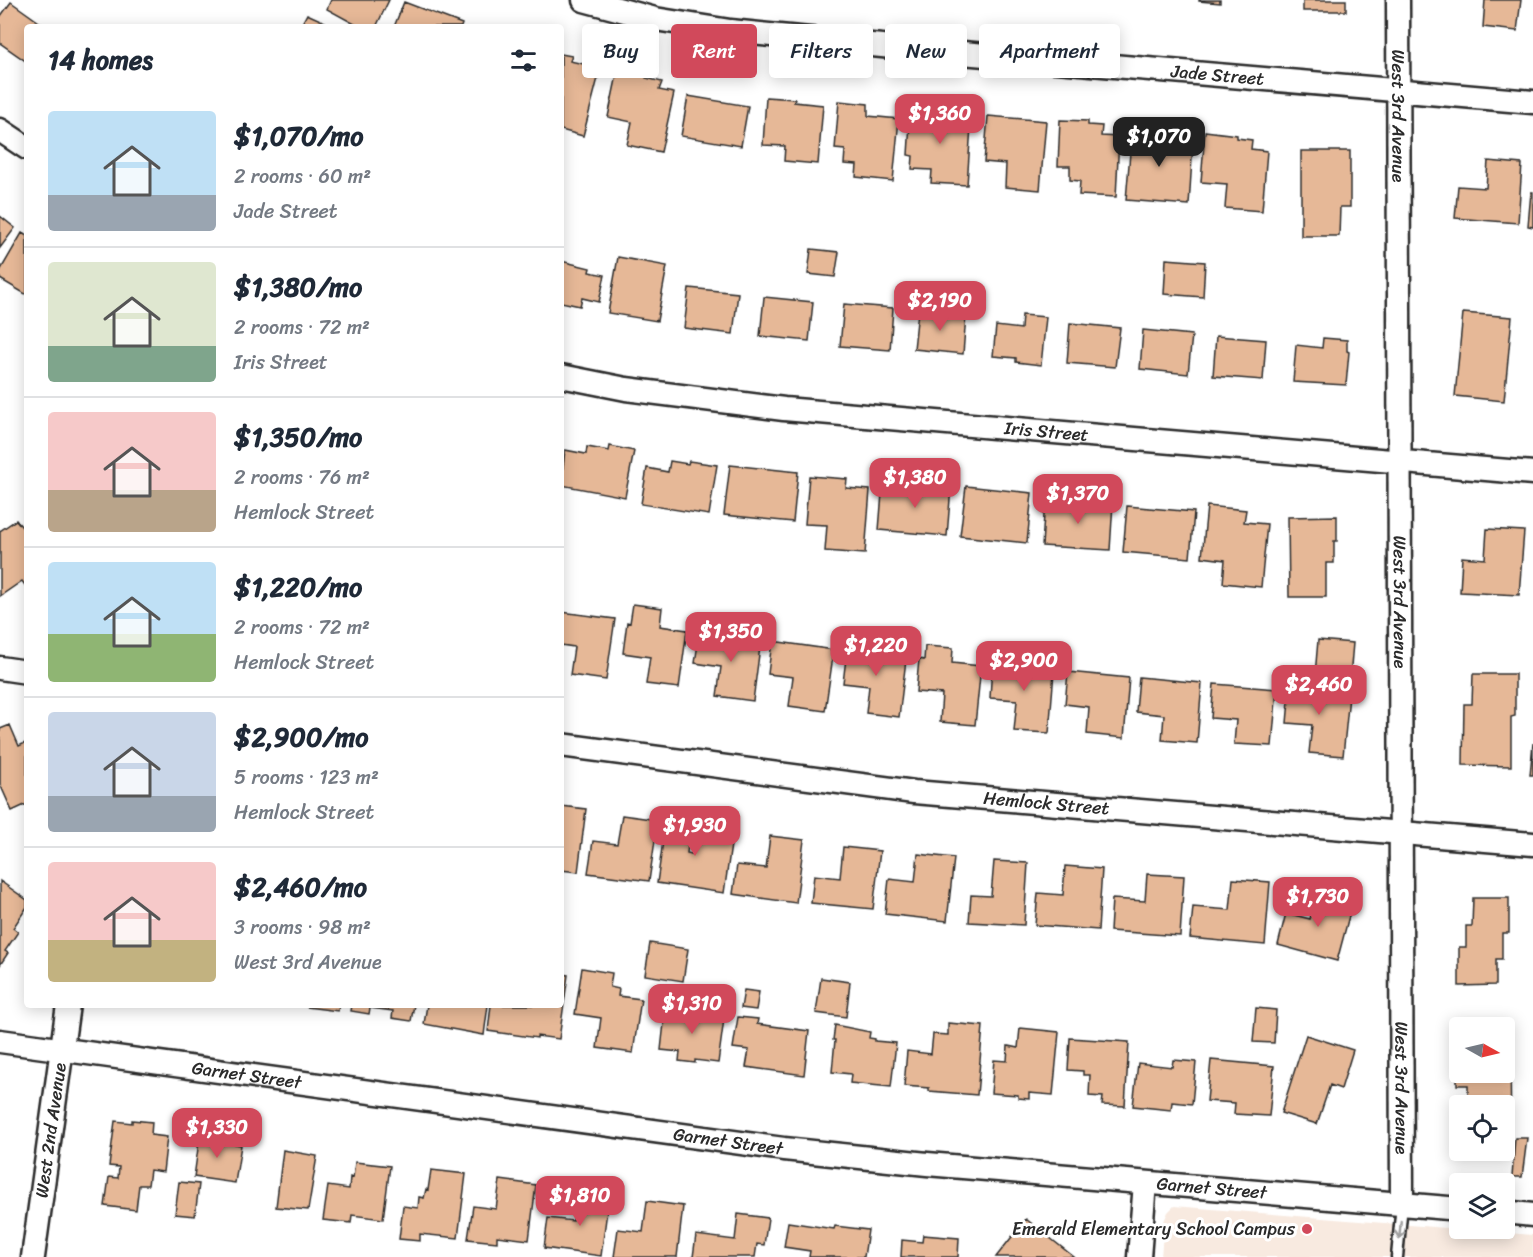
<!DOCTYPE html>
<html lang="en">
<head>
<meta charset="utf-8">
<style>
	body { margin:0; font-family:Sriracha,sans-serif; background:#f2f2f3; color:#1f2937; height:100vh; display:flex; flex-direction:column; font-size:22px; white-space:nowrap }
	* { box-sizing:border-box; margin:0 }
	p { font-size:20px; color:#747a83 }
	.icon { flex:none; width:33px; height:33px; fill:none; stroke:currentColor; stroke-width:2; stroke-linecap:round; stroke-linejoin:round }
	.map { position:relative; flex:1; overflow:hidden }
	.side { position:absolute; left:24px; top:24px; width:540px; height:984px; display:flex; flex-direction:column; background:#fff; border-radius:6px; box-shadow:0 3px 15px #0003 }
	.side>* { flex:none }
	.guide { position:absolute; left:582px; top:24px; width:570px; height:54px; display:flex; gap:12px }
	.needle { width:39px; rotate:98deg }
	.fabs { position:absolute; left:1449px; top:1017px; display:grid; gap:12px }
	.fabs a { display:grid; place-items:center; width:66px; height:66px; border-radius:6px; background:#fff; box-shadow:0 3px 15px #0003; font-size:30px }
	.price { position:absolute; translate:-50% -51px; padding:0 14px; border-radius:12px; background:#d1495b; color:#fff; font-size:20px; line-height:39px; filter:drop-shadow(0 2px 3px #0008) }
	.price::after { content:''; position:absolute; left:50%; top:36px; width:18px; height:14px; margin-left:-9px; background:inherit; clip-path:polygon(0 0,100% 0,50% 100%) }
	.price.selected { background:#222; color:#fff }
	ul { padding:0; list-style:none }
	li { display:flex; align-items:center; gap:18px; height:150px; padding:0 24px }
	li+li { border-top:2px solid #e0e1e3 }
	li span { display:grid; place-items:center; flex:none; width:168px; height:120px; border-radius:6px; color:#555 }
	li>.icon { margin-inline-start:auto }
	span .icon { width:72px; height:72px; fill:#fffc; stroke-width:1 }
	li b { font-size:26px }
	h2 { display:flex; justify-content:space-between; align-items:center; height:72px; padding:0 24px; font-size:26px }
	.chip { padding:0 21px; border-radius:6px; background:#fff; box-shadow:0 3px 15px #0003; font-size:21px; line-height:54px }
	.chip.selected { background:#d1495b; color:#fff }
	.map>svg:first-child { display:block }
</style>
</head>
<body>
<div class="map">
<svg width="1533" height="1257" viewBox="0 0 1533 1257">
	<rect width="100%" height="100%" fill="#fff"/>
	<filter id="ink" filterUnits="userSpaceOnUse"><feTurbulence type="fractalNoise" baseFrequency=".0167" numOctaves="2"/><feDisplacementMap in="SourceGraphic" scale="12" xChannelSelector="R" yChannelSelector="G"/><feConvolveMatrix kernelMatrix="1 2 1 2 8 2 1 2 1" color-interpolation-filters="sRGB"/></filter>
	<g filter="url(#ink)">
		<!-- built -->
		<path fill="#f8eae0" d="M1174,1206l359,29v22h-372l3,-36 4,-9z"/>
		<!-- building -->
		<path fill="#e6b897" stroke="#2b2b2b" stroke-width="1.5" d="M331,0h58l-13,27h-16l-33,-18z
			M1199,0h21v3l-21,-2z
			M1303,0h43v11h-43z
			M1485,0h36l-4,31 -34,-4z
			M11,2l35,25h-19v35l-27,-19v-26z
			M404,2l58,22 -1,3h-67z
			M307,14l18,8 -3,5h-22z
			M561,54l11,2 -2,5 18,4 -3,10 13,3 -15,58 -22,-6z
			M618,70l28,6v2l16,4 -3,8 15,3 -13,59 -34,-7 5,-23 -24,-5z
			M688,96l60,10 -7,40 -60,-10z
			M766,97l29,2 -1,3 29,3 -5,59 -34,-3 1,-15 -22,-1z
			M839,101l29,3v12l31,3 -6,62 -37,-4 1,-12 -13,-1 1,-14 -10,-1z
			M911,107l32,2 -1,4 15,1 -1,11 15,1 -4,59 -36,-2 1,-13 -20,-1 1,-13 -5,-1z
			M988,116l58,5 -6,69 -35,-3 1,-23 -22,-2z
			M1060,120l28,1v4l14,1 -1,10 18,1 -3,60 -37,-2 1,-14 -10,-1v-14h-12z
			M1132,129l47,3 -1,10 15,1 -4,62 -63,-5z
			M1205,131l32,4v3l15,2 -1,9 16,2 -5,60 -37,-3 2,-24 -26,-2z
			M1301,151h49v56h-10l-1,29h-38z
			M1488,161l34,3 -4,59 -63,-5 3,-32 28,2z
			M1531,192h2v35l-5,-1z
			M0,216l15,12 -15,20z
			M22,233l5,3v59l-27,-16v-8z
			M811,249l28,3 -4,25 -27,-3z
			M618,257l49,9 -10,55 -49,-8z
			M1166,259l39,3 -2,35 -39,-3z
			M561,261l29,7 -1,4 16,3 -6,27 -17,-4 -2,8 -19,-4z
			M689,288l49,5 -5,41 -49,-6z
			M764,297l49,5 -4,39 -49,-5z
			M844,304l49,4 -3,42 -50,-4z
			M918,311l48,4 -3,39 -49,-5z
			M1463,313l49,4 -8,84 -49,-5z
			M1022,315l24,2 -5,48 -25,-3v-4l-23,-2 3,-30 25,3z
			M1070,323l50,5 -5,39 -48,-4z
			M1143,330l49,5 -4,39 -48,-5z
			M1216,336l50,4 -3,40 -50,-4z
			M1323,338l24,2v11l2,1 -3,33 -53,-3 3,-37 26,3z
			M610,446l24,5 -9,46 -64,-12 4,-35 21,4 1,-7 22,4z
			M670,461l18,3 1,-3 28,4 -8,50 -68,-11 6,-36 21,4z
			M730,465l68,7 -5,50 -69,-7z
			M809,476l38,3 -1,9 24,2 -5,64 -40,-3 2,-26 -22,-1z
			M883,481l68,6 -4,49 -68,-6z
			M966,486l66,7 -5,50 -67,-7z
			M1045,499l68,4 -3,47 -68,-4z
			M1127,506l67,6 -4,46 -67,-6z
			M1207,506l39,4 -2,12 23,2 -6,63 -38,-4 2,-23 -23,-3z
			M1337,516v25h-3v22h-8v34h-37l-1,-80z
			M16,520l11,13v55l-5,-7 -22,15v-65z
			M1487,529l37,2 -5,64 -59,-3 2,-35 23,2z
			M633,604l29,4 -2,18 27,4 -8,58 -33,-4 4,-27 -27,-4 4,-31 3,1z
			M561,612l54,7 -9,61 -36,-5 4,-28 -13,-2z
			M700,631l61,8 -8,62 -36,-5 4,-29 -26,-4z
			M852,638l25,2 -2,17 31,3 -7,57 -33,-4 3,-27 -26,-3 4,-33 4,1z
			M1318,640l35,3 -3,35 -35,-3z
			M772,641l62,9 -9,61 -36,-5 4,-29 -25,-3z
			M925,646l28,2 -1,15 29,3 -6,59 -35,-3 2,-28 -26,-2 3,-33 5,1z
			M998,652l25,3 -2,14 33,3 -5,61 -35,-2 3,-31 -27,-2 2,-33 5,1z
			M1068,672l61,6 -5,60 -37,-4 2,-27 -24,-3z
			M1473,674h42v42l-4,1v49l-48,-1 1,-61h8z
			M1139,677l63,6 -5,60 -35,-3 2,-25 -28,-3z
			M1291,678l30,2 -1,14 29,2 -6,60 -34,-3 3,-28 -25,-2z
			M1214,684l63,5 -5,57 -38,-2 2,-24 -25,-2z
			M10,725l9,21 8,-4v62l-15,7 -12,-27v-55z
			M1533,743v32h-3z
			M561,806l25,3 -8,63 -17,-2z
			M622,815l36,5 -9,61 -61,-8 5,-32 24,3z
			M666,820l25,3 -4,30 5,1 4,-29 37,6 -9,62 -67,-10z
			M770,836l34,4 -8,63 -63,-9 4,-29 29,3z
			M843,847l37,4 -7,58 -62,-6 3,-28 26,3z
			M918,854l36,4 -7,63 -62,-7 4,-35 26,3z
			M994,861l34,2 -4,62 -55,-3 2,-27 20,1z
			M1065,866l37,3 -4,61 -63,-5 3,-32 25,2z
			M1147,874l37,2 -4,60 -70,-5 2,-32 33,2z
			M1233,879l37,3 -5,63 -75,-7 3,-31 37,3z
			M0,881l27,19v7l-14,21 5,4 -13,19 3,2 -8,12z
			M1317,891l36,10 -16,60 -59,-16 8,-32 24,6z
			M1473,898h36v35h-7v26h-6v26l-37,1v-39h7v-21h6z
			M650,943l38,6 -5,32 -38,-6z
			M582,968l30,5 -2,14 9,2 -1,7 23,3 -8,54 -36,-5 4,-30 -26,-4z
			M561,974l7,1 -9,64 -22,-3v2l-49,-7 3,-26h70z
			M821,978l29,4 -4,35 -30,-4z
			M744,990l15,2 -3,18 -15,-2z
			M307,1005h32l-1,6 -31,-4z
			M352,1005h62l-3,16 -19,-3 1,-7 -23,-3 -1,6 -18,-3z
			M427,1005h61l-4,30 -60,-11z
			M666,1005l34,5 -1,6 25,3 -6,44 -23,-3v3l-16,-2 1,-9 -19,-2z
			M1256,1008l20,2 -2,33 -21,-1z
			M738,1017l20,2 -1,5 52,7 -5,44 -58,-8 3,-17 -16,-2z
			M948,1023l35,3 -6,69 -48,-4v-3l-25,-2 3,-35 24,3 2,-20 15,1z
			M835,1025l35,7 -1,6 6,1v2l21,2 -5,44 -41,-4 1,-9 -19,-2 3,-32h-2z
			M1020,1028l39,4 -6,63 -24,-2v6l-11,-1v-3l-27,-2 3,-33 13,1 1,-15 10,2z
			M1306,1035l47,15 -12,39 -11,-4 -13,39 -36,-11z
			M1070,1038l59,4 -4,64 -23,-1 1,-8 -14,-1 1,-21h-7v-4l-15,-1z
			M1457,1046h3v26h44v-19h6l1,86h-7v-33h-36v-21h-11z
			M1173,1060l23,2 -4,42 -20,-2 -1,8 -38,-4 5,-43 34,4z
			M1211,1060l63,6 -5,50 -35,-2 1,-11 -28,-2z
			M132,1120l20,2 -1,13 16,2 -4,35 -13,-2 -2,15h-9l-3,25 -31,-4 4,-29 9,1 1,-11 -10,-1 6,-45 17,2z
			M200,1134l24,4 -1,4 18,3 -6,38 -41,-6z
			M1515,1138h12l-5,39h-10z
			M283,1150l34,6 -9,54 -32,-3z
			M355,1162l35,4 -7,53 -31,-4 -1,8 -28,-3 5,-34 21,3 1,-12 3,1z
			M431,1170l35,4 -8,64 -38,-4v7l-21,-2 4,-33 15,2 1,-11 5,1 2,-9 2,1z
			M500,1180l36,5 -7,55 -32,-4v6l-29,-3 5,-33 23,3z
			M179,1182l20,2 -4,32 -20,-2z
			M577,1192l32,4 -8,60 -57,-8 4,-30 25,3z
			M647,1201l36,5 -6,51h-63l4,-28 25,3z
			M738,1214l30,4 -4,27 -7,-1 -2,13h-62l3,-22 39,5z
			M1026,1219l48,38h-78z
			M788,1222l46,7 1,-3 33,4 -4,27h-55l1,-6 -26,-4z
			M923,1235l36,3 -1,19h-57l1,-17 20,2z"/>
		<g fill="none" stroke-linecap="round" stroke-linejoin="round">
			<defs>
				<path id="lane" d="M1397,1257l5,-53"/>
				<g id="street">
					<path id="s1" d="M584,0l71,19 75,12 162,16 641,55"/>
					<path id="s2" d="M1398,0l4,1204"/>
					<path d="M0,130l27,18"/>
					<path id="s3" d="M561,376l65,13 158,20 749,64"/>
					<path d="M0,668l27,4"/>
					<path id="s4" d="M561,745l353,47 619,52"/>
					<path id="s5" d="M0,1041l784,108 143,15 533,45"/>
					<path d="M1504,1212l29,3"/>
					<path id="s6" d="M33,1257l35,-252"/>
					<path d="M1139,1257l6,-74"/>
				</g>
			</defs>
			<!-- lane casing -->
			<use href="#lane" stroke="#2b2b2b" stroke-width="15"/>
			<!-- street casing -->
			<use href="#street" stroke="#2b2b2b" stroke-width="27"/>
			<!-- lane -->
			<use href="#lane" stroke="#fff" stroke-width="10"/>
			<!-- street -->
			<use href="#street" stroke="#fff" stroke-width="22"/>
		</g>
		<!-- one-way arrows -->
		<defs><path id="oneway-shaft" d="M-6 0H5M1.5-3L5.5 0L1.5 3" fill="none" stroke-width="1.6" stroke-linecap="round" stroke-linejoin="round" transform="scale(1.5)"/></defs>
		<use stroke="#a0a0a0" href="#oneway-shaft" transform="translate(1400 1230) rotate(95)"/>
	</g>
	<!-- markers -->
	<circle fill="#d1495b" stroke="#fff" stroke-width="2" cx="1307" cy="1229" r="6"/>
	<g text-anchor="middle" dominant-baseline="central" stroke-width="6" stroke-linejoin="round" paint-order="stroke">
		<!-- street labels -->
		<g font-size="18" fill="#2b2b2b" stroke="#fff">
			<text stroke="none"><textPath href="#s1" startOffset="639">Jade Street</textPath></text>
			<text stroke="none"><textPath href="#s2" startOffset="116">West 3rd Avenue</textPath></text>
			<text stroke="none"><textPath href="#s3" startOffset="489">Iris Street</textPath></text>
			<text stroke="none"><textPath href="#s2" startOffset="602">West 3rd Avenue</textPath></text>
			<text stroke="none"><textPath href="#s4" startOffset="489">Hemlock Street</textPath></text>
			<text stroke="none"><textPath href="#s5" startOffset="249">Garnet Street</textPath></text>
			<text stroke="none"><textPath href="#s2" startOffset="1088">West 3rd Avenue</textPath></text>
			<text stroke="none"><textPath href="#s6" startOffset="128">West 2nd Avenue</textPath></text>
			<text stroke="none"><textPath href="#s5" startOffset="735">Garnet Street</textPath></text>
			<text stroke="none"><textPath href="#s5" startOffset="1221">Garnet Street</textPath></text>
		</g>
		<!-- poi labels -->
		<g font-size="18" fill="#2b2b2b" stroke="#fff" text-anchor="end">
			<text x="1295" y="1229">Emerald Elementary School Campus</text>
		</g>
	</g>
</svg>
<div class="fabs">
<a><svg class="needle" viewBox="-14 -14 28 28"><path d="M0-13l5 13h-10z" fill="#e53935"/><path d="M0 13l5-13h-10z" fill="#747a83"/></svg></a>
<a><svg class="icon" aria-label="locate" viewBox="0 0 24 24"><circle cx="12" cy="12" r="6"/><path d="M12 2v4M12 18v4M2 12h4M18 12h4"/></svg></a>
<a><svg class="icon" aria-label="layers" viewBox="0 0 24 24"><path d="M12 4l9 5-9 5-9-5zM3 14l9 5 9-5"/></svg></a>
</div>
<b class="price" style="left:940px;top:145px">$1,360</b>
<b class="price selected" style="left:1159px;top:168px">$1,070</b>
<b class="price" style="left:940px;top:332px">$2,190</b>
<b class="price" style="left:915px;top:509px">$1,380</b>
<b class="price" style="left:1078px;top:525px">$1,370</b>
<b class="price" style="left:731px;top:663px">$1,350</b>
<b class="price" style="left:876px;top:677px">$1,220</b>
<b class="price" style="left:1024px;top:692px">$2,900</b>
<b class="price" style="left:1319px;top:716px">$2,460</b>
<b class="price" style="left:695px;top:857px">$1,930</b>
<b class="price" style="left:1318px;top:928px">$1,730</b>
<b class="price" style="left:692px;top:1035px">$1,310</b>
<b class="price" style="left:217px;top:1159px">$1,330</b>
<b class="price" style="left:580px;top:1227px">$1,810</b>
<div class="guide">
<a class="chip">Buy</a>
<a class="chip selected">Rent</a>
<a class="chip">Filters</a>
<a class="chip">New</a>
<a class="chip">Apartment</a>
</div>
<section class="side">
<h2>14 homes<svg class="icon" aria-label="filters" viewBox="0 0 24 24"><path d="M4 7h16M4 17h16"/><circle cx="9" cy="7" r="2"/><circle cx="15" cy="17" r="2"/></svg></h2>
<ul>
<li><span style="background:linear-gradient(#bfe0f5 70%,#9aa5b1 0)"><svg class="icon" aria-label="home" viewBox="0 0 24 24"><path d="M3 11l9-7 9 7M6 9v11h12V9"/></svg></span><div><b>$1,070/mo</b><p>2 rooms · 60 m²</p><p>Jade Street</p></div></li>
<li><span style="background:linear-gradient(#dfe7d0 70%,#7fa58c 0)"><svg class="icon" aria-label="home" viewBox="0 0 24 24"><path d="M3 11l9-7 9 7M6 9v11h12V9"/></svg></span><div><b>$1,380/mo</b><p>2 rooms · 72 m²</p><p>Iris Street</p></div></li>
<li><span style="background:linear-gradient(#f6c9c9 65%,#b9a48a 0)"><svg class="icon" aria-label="home" viewBox="0 0 24 24"><path d="M3 11l9-7 9 7M6 9v11h12V9"/></svg></span><div><b>$1,350/mo</b><p>2 rooms · 76 m²</p><p>Hemlock Street</p></div></li>
<li><span style="background:linear-gradient(#bfe0f5 60%,#8fb573 0)"><svg class="icon" aria-label="home" viewBox="0 0 24 24"><path d="M3 11l9-7 9 7M6 9v11h12V9"/></svg></span><div><b>$1,220/mo</b><p>2 rooms · 72 m²</p><p>Hemlock Street</p></div></li>
<li><span style="background:linear-gradient(#c9d6e8 70%,#9aa5b1 0)"><svg class="icon" aria-label="home" viewBox="0 0 24 24"><path d="M3 11l9-7 9 7M6 9v11h12V9"/></svg></span><div><b>$2,900/mo</b><p>5 rooms · 123 m²</p><p>Hemlock Street</p></div></li>
<li><span style="background:linear-gradient(#f6c9c9 65%,#c2b280 0)"><svg class="icon" aria-label="home" viewBox="0 0 24 24"><path d="M3 11l9-7 9 7M6 9v11h12V9"/></svg></span><div><b>$2,460/mo</b><p>3 rooms · 98 m²</p><p>West 3rd Avenue</p></div></li>
</ul>
</section>
</div>
</body>
</html>
